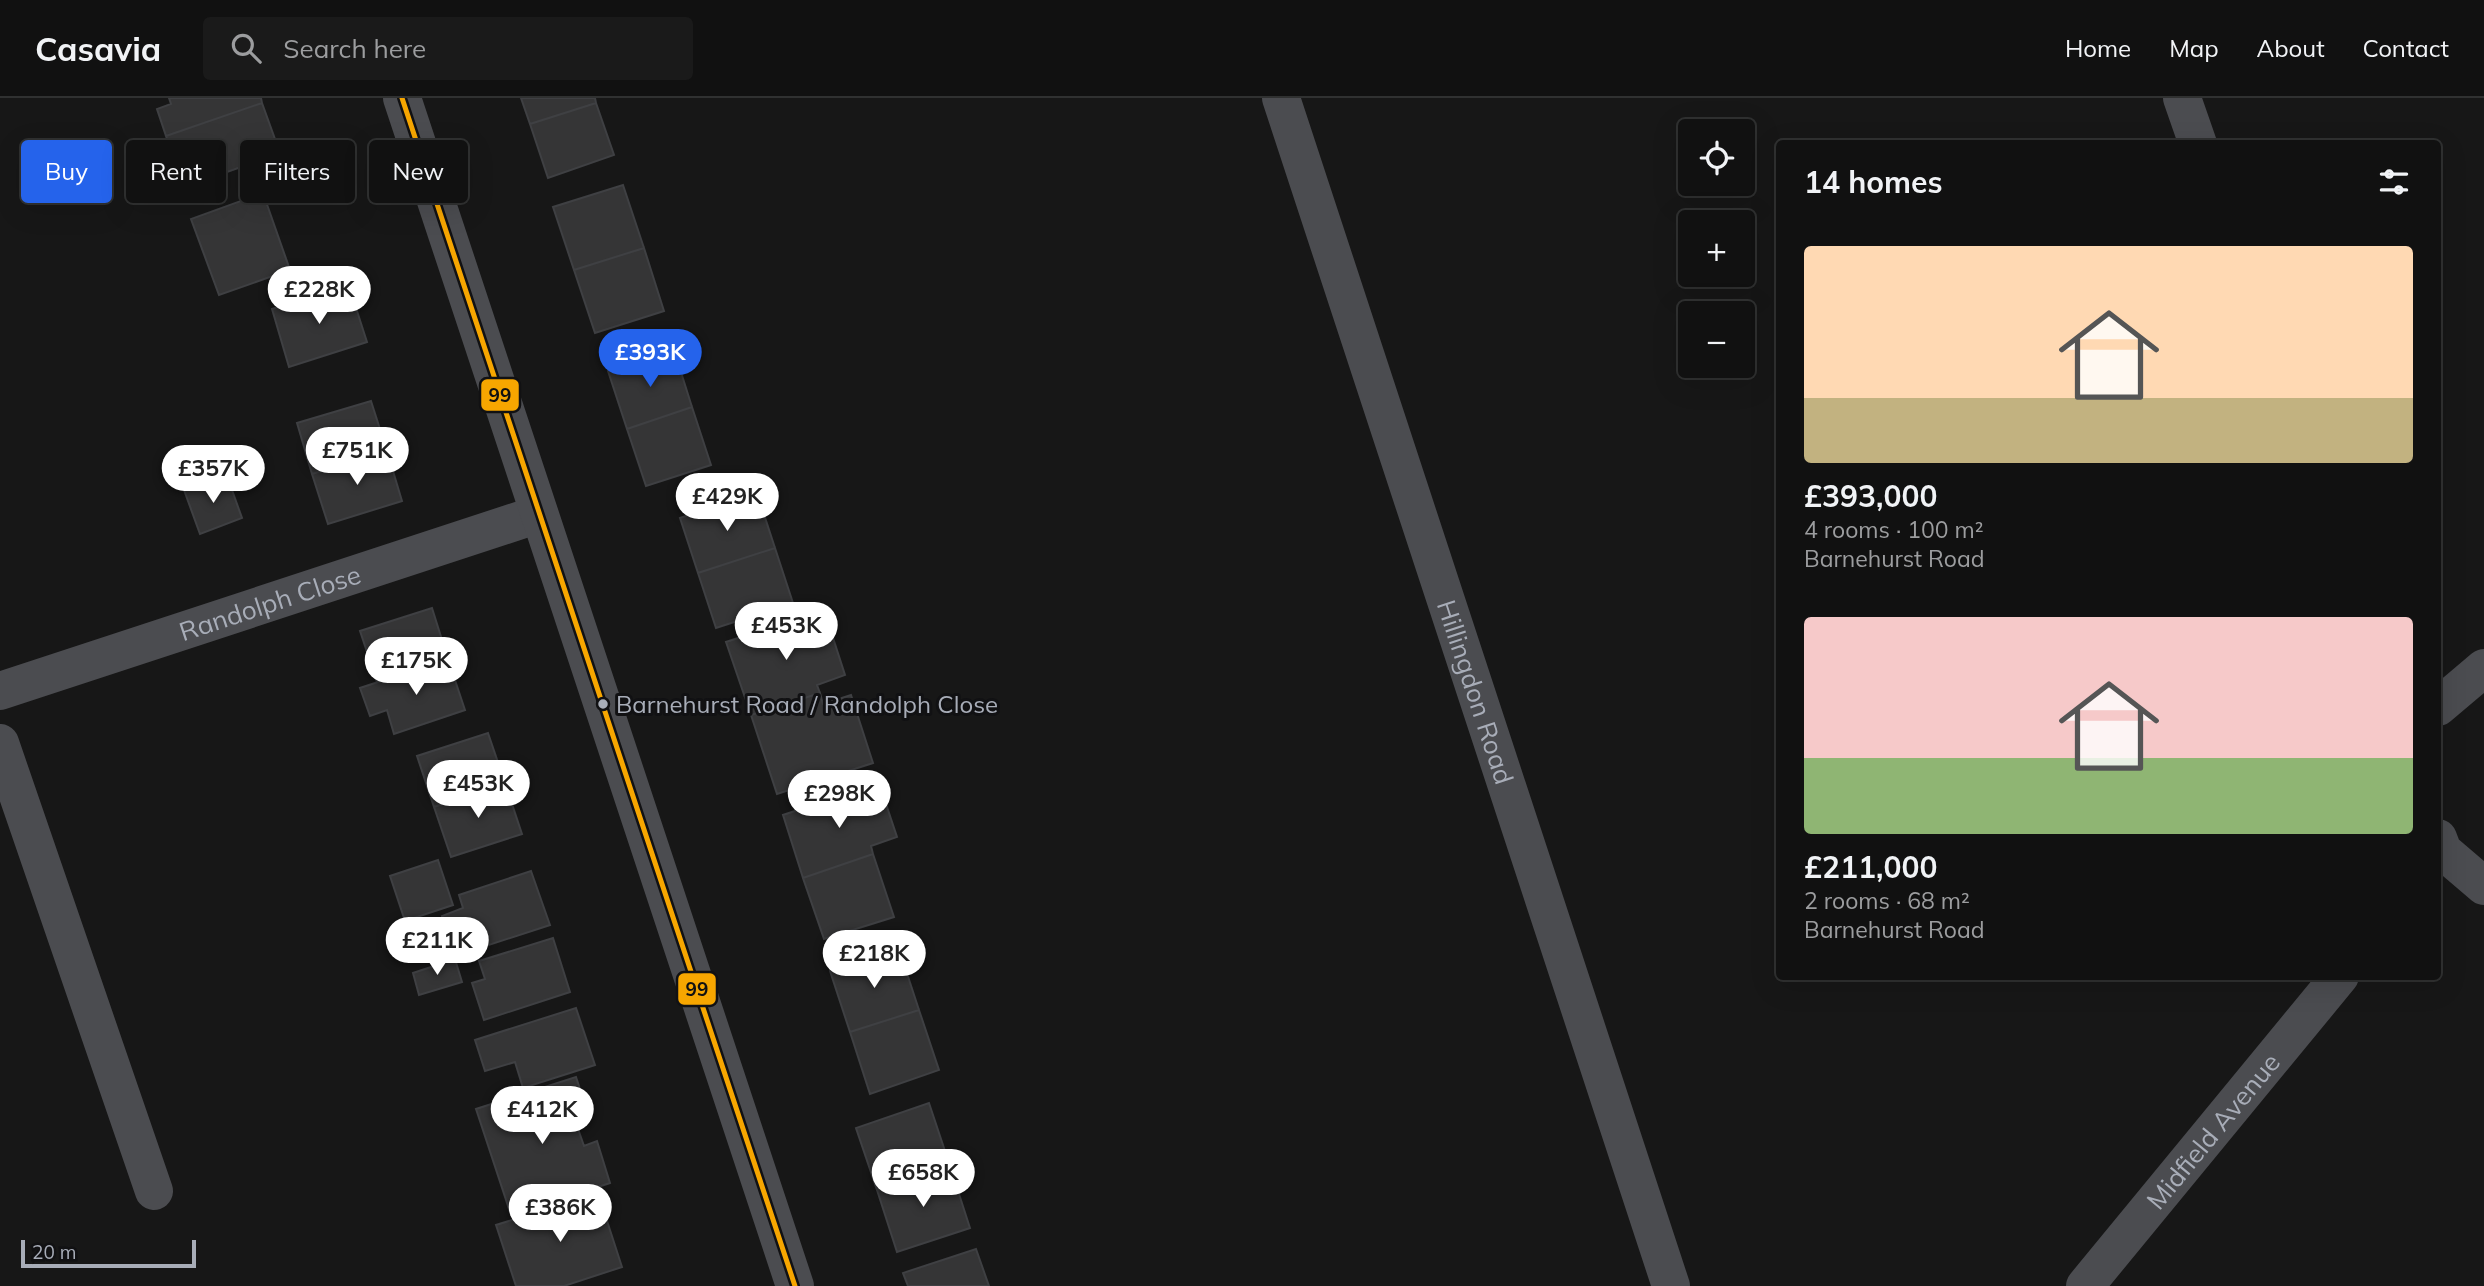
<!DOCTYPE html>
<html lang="en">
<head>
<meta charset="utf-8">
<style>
	body { margin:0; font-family:Mulish,sans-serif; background:#1a1a1a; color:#f1f3f6; height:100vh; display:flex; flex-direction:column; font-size:26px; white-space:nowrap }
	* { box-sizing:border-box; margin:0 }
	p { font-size:23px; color:#9c9d9f }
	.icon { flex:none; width:38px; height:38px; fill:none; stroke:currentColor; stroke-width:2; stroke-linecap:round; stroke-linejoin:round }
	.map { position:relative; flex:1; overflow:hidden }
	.drawer { position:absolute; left:1776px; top:42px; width:665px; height:840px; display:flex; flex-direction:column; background:#111; border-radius:7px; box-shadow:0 7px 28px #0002,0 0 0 2px #303131 }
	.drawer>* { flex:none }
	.top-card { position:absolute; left:21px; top:42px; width:665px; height:63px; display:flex; gap:14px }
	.controls { position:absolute; left:1678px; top:21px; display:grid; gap:14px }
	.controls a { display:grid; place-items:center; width:77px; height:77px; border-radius:7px; background:#111; box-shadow:0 7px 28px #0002,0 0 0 2px #303131; font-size:35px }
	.scale { position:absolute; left:21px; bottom:18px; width:175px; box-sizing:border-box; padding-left:7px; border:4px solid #a8adb8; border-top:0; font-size:19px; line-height:24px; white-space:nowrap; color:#a8adb8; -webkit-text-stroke:5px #111113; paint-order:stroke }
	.price { position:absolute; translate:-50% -60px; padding:0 16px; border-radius:24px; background:#fff; color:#222; font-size:23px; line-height:46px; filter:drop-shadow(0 2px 4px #0008) }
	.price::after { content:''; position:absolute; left:50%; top:42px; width:21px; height:16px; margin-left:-10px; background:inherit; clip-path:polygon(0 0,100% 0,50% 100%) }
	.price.selected { background:#2563eb; color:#fff }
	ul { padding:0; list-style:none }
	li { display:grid; align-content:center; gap:14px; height:371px; padding:0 28px }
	li span { display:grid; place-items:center; height:217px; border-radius:7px; color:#555 }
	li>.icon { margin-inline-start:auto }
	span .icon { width:126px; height:126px; fill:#fffc; stroke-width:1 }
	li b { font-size:30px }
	h2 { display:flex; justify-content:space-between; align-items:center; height:84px; padding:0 28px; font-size:30px }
	.tag { padding:0 24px; border-radius:7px; background:#111; box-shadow:0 7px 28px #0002,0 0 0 2px #303131; font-size:24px; line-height:63px }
	.tag.selected { background:#2563eb; color:#fff }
	header { display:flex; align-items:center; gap:42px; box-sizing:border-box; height:98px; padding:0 35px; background:#111; border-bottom:2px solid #303131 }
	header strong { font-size:33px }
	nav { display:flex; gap:38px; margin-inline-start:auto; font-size:24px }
	.search { width:490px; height:63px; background:#1a1a1a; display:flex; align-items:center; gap:18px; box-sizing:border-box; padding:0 24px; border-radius:7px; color:#9c9d9f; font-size:26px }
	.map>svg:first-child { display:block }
</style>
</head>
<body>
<header>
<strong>Casavia</strong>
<div class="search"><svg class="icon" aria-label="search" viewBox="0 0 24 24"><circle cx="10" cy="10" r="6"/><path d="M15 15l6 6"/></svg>Search here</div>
<nav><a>Home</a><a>Map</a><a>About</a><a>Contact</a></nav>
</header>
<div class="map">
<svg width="2484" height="1188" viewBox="0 0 2484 1188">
	<rect width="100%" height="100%" fill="#171717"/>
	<!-- building -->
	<path fill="#353536" stroke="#3f4043" stroke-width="2" d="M169,0h92l1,5 -96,33 -9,-27 14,-5z
		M521,0h74l1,5 -66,21z
		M262,5l18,50 -81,29 -10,-29 -15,5 -8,-22z
		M596,5l18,52 -66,23 -18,-54z
		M623,87l21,63 -70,22 -21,-63z
		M263,95l27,77 -71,25 -28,-76z
		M644,150l20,63 -69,22 -21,-63z
		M349,188l18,56 -78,25 -17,-58z
		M674,252l18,57 -65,22 -19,-58z
		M371,303l16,50 -75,23 -15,-51z
		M692,309l19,58 -65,21 -19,-57z
		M387,353l15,50 -74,23 -16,-50z
		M227,378l15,42 -42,16 -16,-44z
		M757,395l18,55 -77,25 -18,-55z
		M775,450l18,55 -77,25 -18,-55z
		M432,510l16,51 -71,23 -17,-51z
		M824,512l21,65 -28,10 3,8 -69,22 -25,-73z
		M448,561l17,51 -71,24 -7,-24 -17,6 -10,-28z
		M820,595l3,11 28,-9 22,68 -96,31 -26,-79z
		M488,635l17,50 -71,24 -17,-51z
		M505,685l17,51 -71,23 -17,-50z
		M879,685l18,54 -26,9 2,8 -70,24 -20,-63z
		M873,756l21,63 -70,22 -21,-61z
		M438,762l15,45 -48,16 -15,-45z
		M531,773l19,54 -95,31 -13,-40 21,-8 -4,-13z
		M553,840l17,54 -86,28 -12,-37 13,-4 -6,-18z
		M899,851l20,61 -69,22 -20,-61z
		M455,861l7,23 -43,13 -6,-22z
		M576,910l19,57 -72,23 -8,-26 -30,9 -10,-31z
		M919,912l20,60 -69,24 -20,-62z
		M576,979l14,42 -14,4 8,23 13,-5 13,42 -99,32 -35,-106z
		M929,1005l21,63 -73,24 -21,-62z
		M950,1068l20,62 -73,24 -20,-62z
		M598,1095l24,74 -58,19h-48l-20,-61z
		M976,1151l13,37h-81l-5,-13z"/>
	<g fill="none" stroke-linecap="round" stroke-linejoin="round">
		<!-- minor -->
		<g stroke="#4b4c50" stroke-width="38">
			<path id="s1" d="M1281,0l390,1188"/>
			<path d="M2182,0l16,46"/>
			<path id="s2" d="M0,593l539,-177"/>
			<path d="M2438,609l46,-39"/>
			<path d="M0,645l154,448"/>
			<path d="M2438,740l5,13 41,35"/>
			<path id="s3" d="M2085,1188l255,-310"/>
		</g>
		<!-- tertiary -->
		<path stroke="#4b4c50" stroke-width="38" d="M402,0l393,1188"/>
		<defs>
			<path id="bus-1" d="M402,0l393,1188"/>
		</defs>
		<!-- bus-1 casing -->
		<use href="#bus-1" stroke="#111113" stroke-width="10"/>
		<!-- bus-1 -->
		<use href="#bus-1" stroke="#f7a600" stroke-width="5"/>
	</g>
	<!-- markers -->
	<circle fill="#a8adb8" stroke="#111113" stroke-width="2.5" cx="603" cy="606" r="6"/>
	<g text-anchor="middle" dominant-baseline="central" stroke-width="6" stroke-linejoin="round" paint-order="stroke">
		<!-- bus labels -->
		<g font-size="24" fill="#a8adb8" stroke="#111113" text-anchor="start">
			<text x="616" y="606">Barnehurst Road / Randolph Close</text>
		</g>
		<!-- street labels -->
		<g font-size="26" fill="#a8adb8" stroke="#111113">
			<text stroke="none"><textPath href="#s2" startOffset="284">Randolph Close</textPath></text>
			<text stroke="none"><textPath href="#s1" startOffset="625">Hillingdon Road</textPath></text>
			<text stroke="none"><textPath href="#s3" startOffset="201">Midfield Avenue</textPath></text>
		</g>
	</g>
	<g stroke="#111113" stroke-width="2.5">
		<rect x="480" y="280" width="40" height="34" rx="7" fill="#f7a600"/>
		<rect x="677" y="874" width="40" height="34" rx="7" fill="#f7a600"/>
	</g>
	<g font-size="19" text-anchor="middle" font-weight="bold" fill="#111">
		<text x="500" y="304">99</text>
		<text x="697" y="898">99</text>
	</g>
</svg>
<div class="controls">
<a><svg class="icon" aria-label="locate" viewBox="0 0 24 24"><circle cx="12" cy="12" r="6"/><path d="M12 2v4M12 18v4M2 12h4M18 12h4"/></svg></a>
<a>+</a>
<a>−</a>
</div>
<div class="scale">20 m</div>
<b class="price" style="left:319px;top:228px">£228K</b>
<b class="price selected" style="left:650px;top:291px">£393K</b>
<b class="price" style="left:357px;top:389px">£751K</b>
<b class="price" style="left:213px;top:407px">£357K</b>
<b class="price" style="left:727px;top:435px">£429K</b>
<b class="price" style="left:786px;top:564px">£453K</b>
<b class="price" style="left:416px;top:599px">£175K</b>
<b class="price" style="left:478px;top:722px">£453K</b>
<b class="price" style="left:839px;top:732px">£298K</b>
<b class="price" style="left:437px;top:879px">£211K</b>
<b class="price" style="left:874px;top:892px">£218K</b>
<b class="price" style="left:542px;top:1048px">£412K</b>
<b class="price" style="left:923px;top:1111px">£658K</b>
<b class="price" style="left:560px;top:1146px">£386K</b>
<div class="top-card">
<a class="tag selected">Buy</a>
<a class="tag">Rent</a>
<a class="tag">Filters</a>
<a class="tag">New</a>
</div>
<section class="drawer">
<h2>14 homes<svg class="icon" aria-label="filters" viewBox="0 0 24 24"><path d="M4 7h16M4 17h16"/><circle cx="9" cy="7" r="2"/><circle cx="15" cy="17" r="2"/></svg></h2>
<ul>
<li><span style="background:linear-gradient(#ffd9b3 70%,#c2b280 0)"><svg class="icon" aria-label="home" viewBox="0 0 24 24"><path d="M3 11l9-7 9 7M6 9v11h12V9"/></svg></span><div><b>£393,000</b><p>4 rooms · 100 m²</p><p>Barnehurst Road</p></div></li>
<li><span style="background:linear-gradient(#f6c9c9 65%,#8fb573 0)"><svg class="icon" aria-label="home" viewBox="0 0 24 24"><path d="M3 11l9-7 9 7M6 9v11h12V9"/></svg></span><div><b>£211,000</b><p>2 rooms · 68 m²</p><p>Barnehurst Road</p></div></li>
</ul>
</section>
</div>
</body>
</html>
